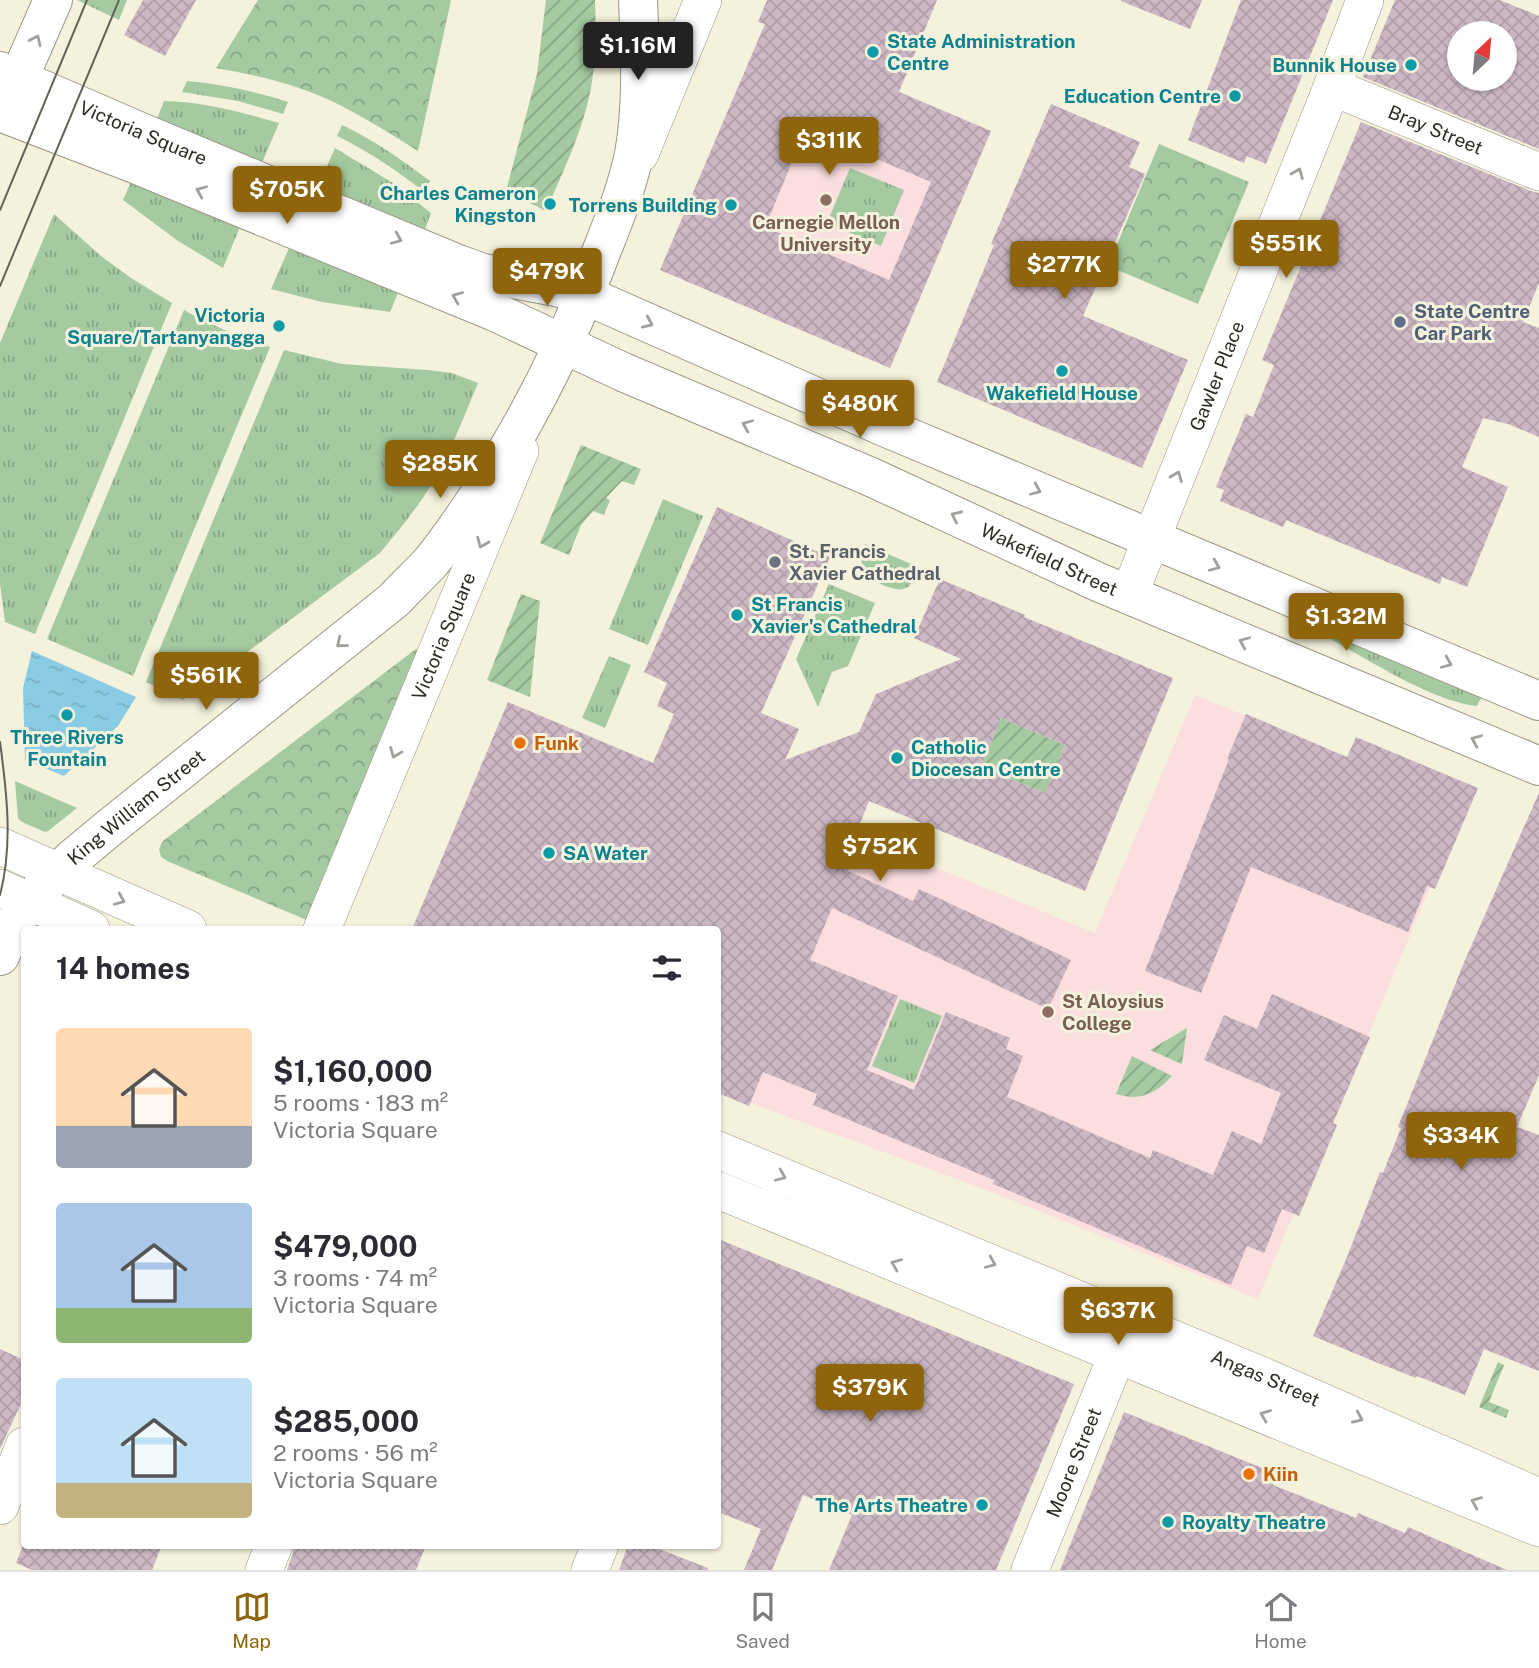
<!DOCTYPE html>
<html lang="en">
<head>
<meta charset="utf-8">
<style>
	body { margin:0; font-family:"Public Sans",sans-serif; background:#f2f2f3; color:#2b2b33; height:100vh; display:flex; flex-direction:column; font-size:26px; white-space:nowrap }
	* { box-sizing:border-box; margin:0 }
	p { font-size:23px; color:#7c7c81 }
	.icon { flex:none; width:38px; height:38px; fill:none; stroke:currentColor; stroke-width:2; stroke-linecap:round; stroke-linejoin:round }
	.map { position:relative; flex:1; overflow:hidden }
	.sheet { position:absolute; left:21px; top:926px; width:700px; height:623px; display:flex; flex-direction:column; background:#fff; border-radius:7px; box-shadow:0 2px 5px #0004 }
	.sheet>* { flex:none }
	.needle { width:46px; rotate:26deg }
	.controls { position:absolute; left:1447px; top:21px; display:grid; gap:14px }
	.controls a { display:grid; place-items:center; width:70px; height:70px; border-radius:50%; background:#fff; box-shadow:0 2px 5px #0004; font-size:35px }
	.price { position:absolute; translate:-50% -60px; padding:0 16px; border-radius:7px; background:#8e650a; color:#fff; font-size:23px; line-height:46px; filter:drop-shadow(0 2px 4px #0008) }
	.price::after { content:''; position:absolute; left:50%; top:42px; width:21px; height:16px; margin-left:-10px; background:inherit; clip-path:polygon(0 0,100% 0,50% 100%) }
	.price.active { background:#222; color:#fff }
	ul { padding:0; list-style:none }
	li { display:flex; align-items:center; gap:21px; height:175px; padding:0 35px }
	li span { display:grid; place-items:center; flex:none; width:196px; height:140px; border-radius:7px; color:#555 }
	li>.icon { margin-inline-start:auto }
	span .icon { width:84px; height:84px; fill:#fffc; stroke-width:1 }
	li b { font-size:30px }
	h2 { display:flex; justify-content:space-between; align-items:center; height:84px; padding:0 35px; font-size:30px }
	.tab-bar { display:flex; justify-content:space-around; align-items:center; height:98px; border-top:2px solid #e1e1e2; background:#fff; font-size:19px; color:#7c7c81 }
	.tab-bar a { display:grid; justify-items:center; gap:4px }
	.tab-bar .active { color:#8e650a }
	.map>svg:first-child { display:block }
</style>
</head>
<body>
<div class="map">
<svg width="1539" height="1570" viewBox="0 0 1539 1570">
	<defs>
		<pattern id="grass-tufts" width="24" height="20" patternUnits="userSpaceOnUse" patternTransform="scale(1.75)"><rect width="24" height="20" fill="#a5caa1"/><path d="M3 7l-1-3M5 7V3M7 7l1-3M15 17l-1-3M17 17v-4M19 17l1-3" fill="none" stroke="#87a483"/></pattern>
		<pattern id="park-crowns" width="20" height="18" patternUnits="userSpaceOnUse" patternTransform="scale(1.75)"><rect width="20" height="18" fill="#a5caa1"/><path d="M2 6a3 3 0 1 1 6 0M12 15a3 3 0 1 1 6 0" fill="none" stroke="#87a483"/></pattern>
		<pattern id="garden-furrows" width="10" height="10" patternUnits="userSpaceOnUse" patternTransform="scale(1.75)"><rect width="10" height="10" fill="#a5caa1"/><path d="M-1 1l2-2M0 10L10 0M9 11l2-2" fill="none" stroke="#87a483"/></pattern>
		<pattern id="water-ripples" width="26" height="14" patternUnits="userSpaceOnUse" patternTransform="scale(1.75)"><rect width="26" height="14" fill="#8acce4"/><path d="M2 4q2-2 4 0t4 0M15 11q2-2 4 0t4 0" fill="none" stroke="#77afc3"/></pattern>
		<pattern id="building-cross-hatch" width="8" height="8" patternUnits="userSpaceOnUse" patternTransform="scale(1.75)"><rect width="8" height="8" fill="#ccb8c4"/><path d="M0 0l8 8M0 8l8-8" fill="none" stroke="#b09ea8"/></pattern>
	</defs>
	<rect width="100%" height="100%" fill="#f4f1dc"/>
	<!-- education -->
	<path fill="#fadfde" d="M761,33l230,98 -101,237 -230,-98z
		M1195,695l269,111 -206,493 -274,-110 -266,-98v-162h-64l64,-151 377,155z"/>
	<!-- grass -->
	<path fill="url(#grass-tufts)" d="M77,0h50l-8,20z
		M187,81c34,3 68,10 101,21l-5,12 -45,-13 -56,-9z
		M164,101c40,1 77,11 115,22l-17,40 -105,-44z
		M342,125c32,15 60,35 88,56l-7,10c-27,-21 -55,-40 -86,-55z
		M335,148l58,35 38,30 -7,19 -106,-45z
		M850,168l54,22 -23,56 -54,-23z
		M131,182l109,45 -17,41 -45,-27 -55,-41z
		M54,214l47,42 30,22 41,25 -137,331 -30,-12 -5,-38v-241z
		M289,248l109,45 -8,19 -68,-10 -51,-13z
		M184,310c28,16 56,27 86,37l-137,329 -86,-37z
		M284,350l58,14 86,6 24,3 26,10c-14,33 -27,68 -45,99 -15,25 -34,48 -53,71l-197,147 -37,-18z
		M663,499l40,17 -55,129 -39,-16z
		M865,544l53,23c-2,6 -5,16 -10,20 -5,3 -11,3 -16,1 -15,-3 -32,-16 -31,-34 1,-3 3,-7 4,-10z
		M829,584l46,19 -27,63 -16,6 -14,35 -22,-48z
		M1330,631l141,59 10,8 -4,8c-46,-5 -108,-46 -150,-69z
		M609,656l22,9 -26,63 -23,-10z
		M15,781l62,27 -29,23 -3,1 -23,-10 -4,-4z
		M900,999l42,17 -28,67 -42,-17z"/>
	<!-- park -->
	<path fill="url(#park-crowns)" d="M258,0h193l-33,151c-37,-23 -75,-48 -116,-62 -28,-10 -57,-16 -86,-21z
		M1159,144l90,38 -51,122 -90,-38z
		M416,649l7,3 -114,269 -142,-60 -6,-4 -2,-8 4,-8z"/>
	<!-- garden -->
	<path fill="url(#garden-furrows)" d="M546,0h49c1,28 1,60 -4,88 -8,43 -28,83 -45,123l-40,-20 31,-117z
		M581,445l60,24 -7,16 -12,-4 -16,17 4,2 -6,15 -11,-4 -12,14 -12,30 -29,-12z
		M521,594l19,7 -10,96 -43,-17z
		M1001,718l64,27 -20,48 -64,-26z
		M1187,1028l-5,36 -32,-14z
		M1132,1056l40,20c-10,11 -23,21 -39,21 -6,0 -12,-2 -17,-3z
		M1498,1362l6,3 -15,37 20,8 -3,8 -27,-11z"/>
	<!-- water -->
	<path fill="url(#water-ripples)" d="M32,651l104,46 -18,29 -54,50 -39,-16 -2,-72z"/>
	<!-- building -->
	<path fill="url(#building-cross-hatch)" fill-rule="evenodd" d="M143,0h53l-31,56 -41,-21z
		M767,0h170l-38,92 92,39 -101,237 -230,-98 105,-246 -7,-2zM806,129l125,53 -42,98 -124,-53z
		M1121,0h81l-12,29 -69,-28z
		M1241,0h92l-67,164 -19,-8 -3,7 -56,-23z
		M1395,0h105l39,16v133l-176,-72zM1460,33h45v46h-45z
		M1051,104l89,38 -11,25 16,7 -62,142 105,44 -46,108 -205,-86 57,-137 -3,-1z
		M1361,122l170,69 8,2v90l-16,39 16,6v109l-31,-13 -25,-6 -21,49 46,20 -41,100 -25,-10 -2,7 -154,-64 -3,7 -63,-26 4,-11 -8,-3 30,-73 7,3 21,-52 -12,-5z
		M717,507l113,50 -69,156 38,16 -14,31 74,-28 17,-38 85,-35 -47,-21 26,-59 85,36 -1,2 149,61 -88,213 -216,-90 -17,42 6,3 -10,25 65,30 6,-12 152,71 -23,49 -216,-101 -22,52 88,36 -31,74 47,20 32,-78 64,26 -4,11 17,7 -16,41 143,61 3,-8 60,25 19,-44 29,13 20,-51 -77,-33 20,-45 33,14 15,-35 98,43 -37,86 4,2 -38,91 -17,-7 -18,44 -17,-7 -16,39 -238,-101 1,-4 -181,-75 4,-11 -54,-22 -14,34 -31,-13v-164h-306l96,-227 145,61 21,-49 -17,-8 10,-23 -23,-11zM1001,718l64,27 -20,48 -64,-26z
		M1246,714l101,43 9,-20 122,51 -43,101 -8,-3 -19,46 -157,-65 -50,126 -56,-22 84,-212h-2z
		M1539,793v282l-22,52 22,8v236l-55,-22 -19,46 -48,-19 -1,2 -38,-15 -65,-27 34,-79 33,-85 3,1 18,-45 -3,-1 67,-167z
		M718,1239l356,145 -78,186h-167l23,-55 -49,-20 -31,75h-28l17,-41 -43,-17z
		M0,1349l24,11v37l-24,52z
		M1124,1412l153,62 -4,11 83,33 2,-5 47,20 3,-6 99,43h-447z
		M23,1545h139l-10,25h-120l-16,-7z
		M294,1545h132l-10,25h-129l6,-17z
		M628,1545h21l59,23v2h-89z"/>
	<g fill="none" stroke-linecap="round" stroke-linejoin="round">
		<defs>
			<g id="minor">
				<path id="s1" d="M1332,87l207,85"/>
				<path d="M640,154l63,-154"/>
				<path id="s2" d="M1129,595l203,-508 33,-87"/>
				<path d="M0,846l188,83"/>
				<path d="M0,888l91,41"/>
				<path id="s3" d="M322,929l198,-478"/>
				<path id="s4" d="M718,1150l552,229 269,118"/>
				<path d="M718,1190l821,338"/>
				<path d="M0,1506l24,-60"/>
				<path d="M264,1570l10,-25"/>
				<path d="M590,1570l10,-25"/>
				<path id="s5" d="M1030,1570l87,-215"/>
			</g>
			<g id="major">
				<path id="s6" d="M0,71l143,62 315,131 25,9 73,14 29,8 304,134 650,272"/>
				<path d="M9,101l44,-101"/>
				<path id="s7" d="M0,112l130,50 365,150 128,60 248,105 227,105 441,184"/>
				<path id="s8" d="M0,956l16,-36 13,-19 44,-43 36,-30 285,-228c12,-13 25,-25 37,-38 18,-22 34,-46 50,-70 49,-74 88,-153 119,-237 13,-33 27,-66 34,-101 9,-50 6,-103 4,-154"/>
			</g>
		</defs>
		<!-- minor casing -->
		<use href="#minor" stroke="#9b9885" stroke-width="38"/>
		<!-- major casing -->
		<use href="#major" stroke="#9b9885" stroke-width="40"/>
		<!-- minor -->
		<use href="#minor" stroke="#fff" stroke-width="37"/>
		<!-- major -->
		<use href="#major" stroke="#fff" stroke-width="38"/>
		<!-- tram -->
		<path stroke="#656357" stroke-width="2" d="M0,210l87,-210
			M0,286l119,-286
			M0,742c7,52 13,103 0,153"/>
	</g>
	<!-- one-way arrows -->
	<defs><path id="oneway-chevron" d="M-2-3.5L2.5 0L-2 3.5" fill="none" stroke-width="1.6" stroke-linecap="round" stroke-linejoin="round" transform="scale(1.75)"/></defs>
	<g stroke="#a0a09c">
		<use href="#oneway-chevron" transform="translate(36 40) rotate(-65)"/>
		<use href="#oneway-chevron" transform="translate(1298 173) rotate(-68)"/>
		<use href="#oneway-chevron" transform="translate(201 191) rotate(-157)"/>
		<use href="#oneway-chevron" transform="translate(397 239) rotate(23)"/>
		<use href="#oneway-chevron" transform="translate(457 297) rotate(-158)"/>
		<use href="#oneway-chevron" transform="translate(648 323) rotate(24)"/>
		<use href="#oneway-chevron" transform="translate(747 425) rotate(-157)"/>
		<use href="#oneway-chevron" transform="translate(1177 476) rotate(-68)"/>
		<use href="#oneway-chevron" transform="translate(1036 490) rotate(23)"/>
		<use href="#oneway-chevron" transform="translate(956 516) rotate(-155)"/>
		<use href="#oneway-chevron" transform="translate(482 543) rotate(112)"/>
		<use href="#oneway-chevron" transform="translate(1215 566) rotate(23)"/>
		<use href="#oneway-chevron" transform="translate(1244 642) rotate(-157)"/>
		<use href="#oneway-chevron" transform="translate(341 643) rotate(141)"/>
		<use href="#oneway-chevron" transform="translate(1447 663) rotate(23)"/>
		<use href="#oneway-chevron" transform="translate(1476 740) rotate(-157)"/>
		<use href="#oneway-chevron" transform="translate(395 753) rotate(112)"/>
		<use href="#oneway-chevron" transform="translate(120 900) rotate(23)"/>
		<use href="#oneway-chevron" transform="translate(781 1176) rotate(23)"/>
		<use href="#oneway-chevron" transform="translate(991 1263) rotate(23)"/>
		<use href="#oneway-chevron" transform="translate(896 1264) rotate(-158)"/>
		<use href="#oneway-chevron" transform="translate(1265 1415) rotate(-158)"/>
		<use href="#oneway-chevron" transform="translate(1358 1418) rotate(24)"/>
		<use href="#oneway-chevron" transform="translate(1476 1502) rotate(-158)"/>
	</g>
	<!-- markers -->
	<g fill="#0f9aa8" stroke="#f4f1dc" stroke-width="2.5">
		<circle cx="873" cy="52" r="7"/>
		<circle cx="1411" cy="65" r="7"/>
		<circle cx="1235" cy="96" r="7"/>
		<circle cx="550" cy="204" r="7"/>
		<circle cx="731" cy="205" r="7"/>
		<circle cx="279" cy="326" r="7"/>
		<circle cx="1062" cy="371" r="7"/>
		<circle cx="737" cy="615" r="7"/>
		<circle cx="67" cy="715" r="7"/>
		<circle cx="897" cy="758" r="7"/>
		<circle cx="549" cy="853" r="7"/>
		<circle cx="982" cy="1505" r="7"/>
		<circle cx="1168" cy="1522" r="7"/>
	</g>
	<g fill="#8d6e63" stroke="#f4f1dc" stroke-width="2.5">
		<circle cx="826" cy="200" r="7"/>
		<circle cx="1048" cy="1012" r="7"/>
	</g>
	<circle fill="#5c6f8a" stroke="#f4f1dc" stroke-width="2.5" cx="1400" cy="322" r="7"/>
	<circle fill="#6b7280" stroke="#f4f1dc" stroke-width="2.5" cx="775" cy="562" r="7"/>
	<g fill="#e8710a" stroke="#f4f1dc" stroke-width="2.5">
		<circle cx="520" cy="743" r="7"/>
		<circle cx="1249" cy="1474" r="7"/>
	</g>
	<g text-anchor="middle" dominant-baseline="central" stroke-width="6" stroke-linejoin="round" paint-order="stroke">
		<!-- culture labels -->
		<g font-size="19" font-weight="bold" fill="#0d838f" stroke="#f4f1dc" text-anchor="end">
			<text x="887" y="41" text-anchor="start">State Administration<tspan x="887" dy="22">Centre</tspan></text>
			<text x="1397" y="65">Bunnik House</text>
			<text x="1221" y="96">Education Centre</text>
			<text x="536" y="193">Charles Cameron<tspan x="536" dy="22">Kingston</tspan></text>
			<text x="717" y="205">Torrens Building</text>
			<text x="265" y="315">Victoria<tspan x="265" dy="22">Square/Tartanyangga</tspan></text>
			<text x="1062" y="393" text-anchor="middle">Wakefield House</text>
			<text x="751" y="604" text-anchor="start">St Francis<tspan x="751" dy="22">Xavier's Cathedral</tspan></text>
			<text x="67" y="737" text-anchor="middle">Three Rivers<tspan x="67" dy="22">Fountain</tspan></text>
			<text x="911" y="747" text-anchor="start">Catholic<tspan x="911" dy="22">Diocesan Centre</tspan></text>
			<text x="563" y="853" text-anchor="start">SA Water</text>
			<text x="968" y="1505">The Arts Theatre</text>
			<text x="1182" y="1522" text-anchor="start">Royalty Theatre</text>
		</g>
		<!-- street labels -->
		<g font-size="19" fill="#2d2b23" stroke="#f4f1dc">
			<text stroke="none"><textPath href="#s1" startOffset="112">Bray Street</textPath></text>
			<text stroke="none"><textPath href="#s6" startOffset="156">Victoria Square</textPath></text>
			<text stroke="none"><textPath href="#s2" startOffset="236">Gawler Place</textPath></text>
			<text stroke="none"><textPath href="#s7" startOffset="1141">Wakefield Street</textPath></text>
			<text stroke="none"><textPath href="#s3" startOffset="317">Victoria Square</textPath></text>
			<text stroke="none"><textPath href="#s8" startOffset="205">King William Street</textPath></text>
			<text stroke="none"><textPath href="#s4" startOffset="593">Angas Street</textPath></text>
			<text stroke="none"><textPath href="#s5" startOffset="116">Moore Street</textPath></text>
		</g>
		<!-- education labels -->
		<g font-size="19" font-weight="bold" fill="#785e54" stroke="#f4f1dc">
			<text x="826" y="222">Carnegie Mellon<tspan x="826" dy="22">University</tspan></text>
			<text x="1062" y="1001" text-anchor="start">St Aloysius<tspan x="1062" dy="22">College</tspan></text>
		</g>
		<!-- service labels -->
		<g font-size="19" font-weight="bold" fill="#4e5e75" stroke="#f4f1dc" text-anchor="start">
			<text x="1414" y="311">State Centre<tspan x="1414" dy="22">Car Park</tspan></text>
		</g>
		<!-- worship labels -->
		<g font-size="19" font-weight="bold" fill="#5b616d" stroke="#f4f1dc" text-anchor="start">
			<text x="789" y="551">St. Francis<tspan x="789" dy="22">Xavier Cathedral</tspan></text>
		</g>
		<!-- food labels -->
		<g font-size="19" font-weight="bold" fill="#c56008" stroke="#f4f1dc" text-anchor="start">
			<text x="534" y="743">Funk</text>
			<text x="1263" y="1474">Kiin</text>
		</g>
	</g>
</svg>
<div class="controls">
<a><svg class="needle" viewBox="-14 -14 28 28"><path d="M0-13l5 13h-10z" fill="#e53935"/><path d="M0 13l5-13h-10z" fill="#7c7c81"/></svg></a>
</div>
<b class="price active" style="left:638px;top:82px">$1.16M</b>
<b class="price" style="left:829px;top:177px">$311K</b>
<b class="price" style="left:287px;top:226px">$705K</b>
<b class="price" style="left:1286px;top:280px">$551K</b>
<b class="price" style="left:1064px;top:301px">$277K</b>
<b class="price" style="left:547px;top:308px">$479K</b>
<b class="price" style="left:860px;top:440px">$480K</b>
<b class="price" style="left:440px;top:500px">$285K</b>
<b class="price" style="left:1346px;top:653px">$1.32M</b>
<b class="price" style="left:206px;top:712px">$561K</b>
<b class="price" style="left:880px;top:883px">$752K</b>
<b class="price" style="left:1461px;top:1172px">$334K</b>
<b class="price" style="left:1118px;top:1347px">$637K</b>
<b class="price" style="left:870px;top:1424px">$379K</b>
<section class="sheet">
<h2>14 homes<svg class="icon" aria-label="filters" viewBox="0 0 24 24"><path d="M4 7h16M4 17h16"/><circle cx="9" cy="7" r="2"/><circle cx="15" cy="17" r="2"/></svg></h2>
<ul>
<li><span style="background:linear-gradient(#ffd9b3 70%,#9aa5b1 0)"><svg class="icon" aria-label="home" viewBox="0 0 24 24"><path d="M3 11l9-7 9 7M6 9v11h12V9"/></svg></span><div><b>$1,160,000</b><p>5 rooms · 183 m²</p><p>Victoria Square</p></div></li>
<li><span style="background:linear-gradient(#a9c7e8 75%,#8fb573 0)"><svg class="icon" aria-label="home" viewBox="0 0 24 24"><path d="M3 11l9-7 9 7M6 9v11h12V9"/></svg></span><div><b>$479,000</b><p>3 rooms · 74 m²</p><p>Victoria Square</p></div></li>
<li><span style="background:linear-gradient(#bfe0f5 75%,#c2b280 0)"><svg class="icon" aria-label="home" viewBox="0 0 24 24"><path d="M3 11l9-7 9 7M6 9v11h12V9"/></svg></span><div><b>$285,000</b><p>2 rooms · 56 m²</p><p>Victoria Square</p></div></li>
</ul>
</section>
</div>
<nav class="tab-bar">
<a class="active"><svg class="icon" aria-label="map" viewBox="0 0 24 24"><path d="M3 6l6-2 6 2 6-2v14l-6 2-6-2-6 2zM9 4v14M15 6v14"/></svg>Map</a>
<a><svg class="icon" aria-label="saved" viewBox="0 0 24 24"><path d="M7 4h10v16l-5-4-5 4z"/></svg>Saved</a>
<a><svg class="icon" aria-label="home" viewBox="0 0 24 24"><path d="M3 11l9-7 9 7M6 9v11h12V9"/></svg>Home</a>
</nav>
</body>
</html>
